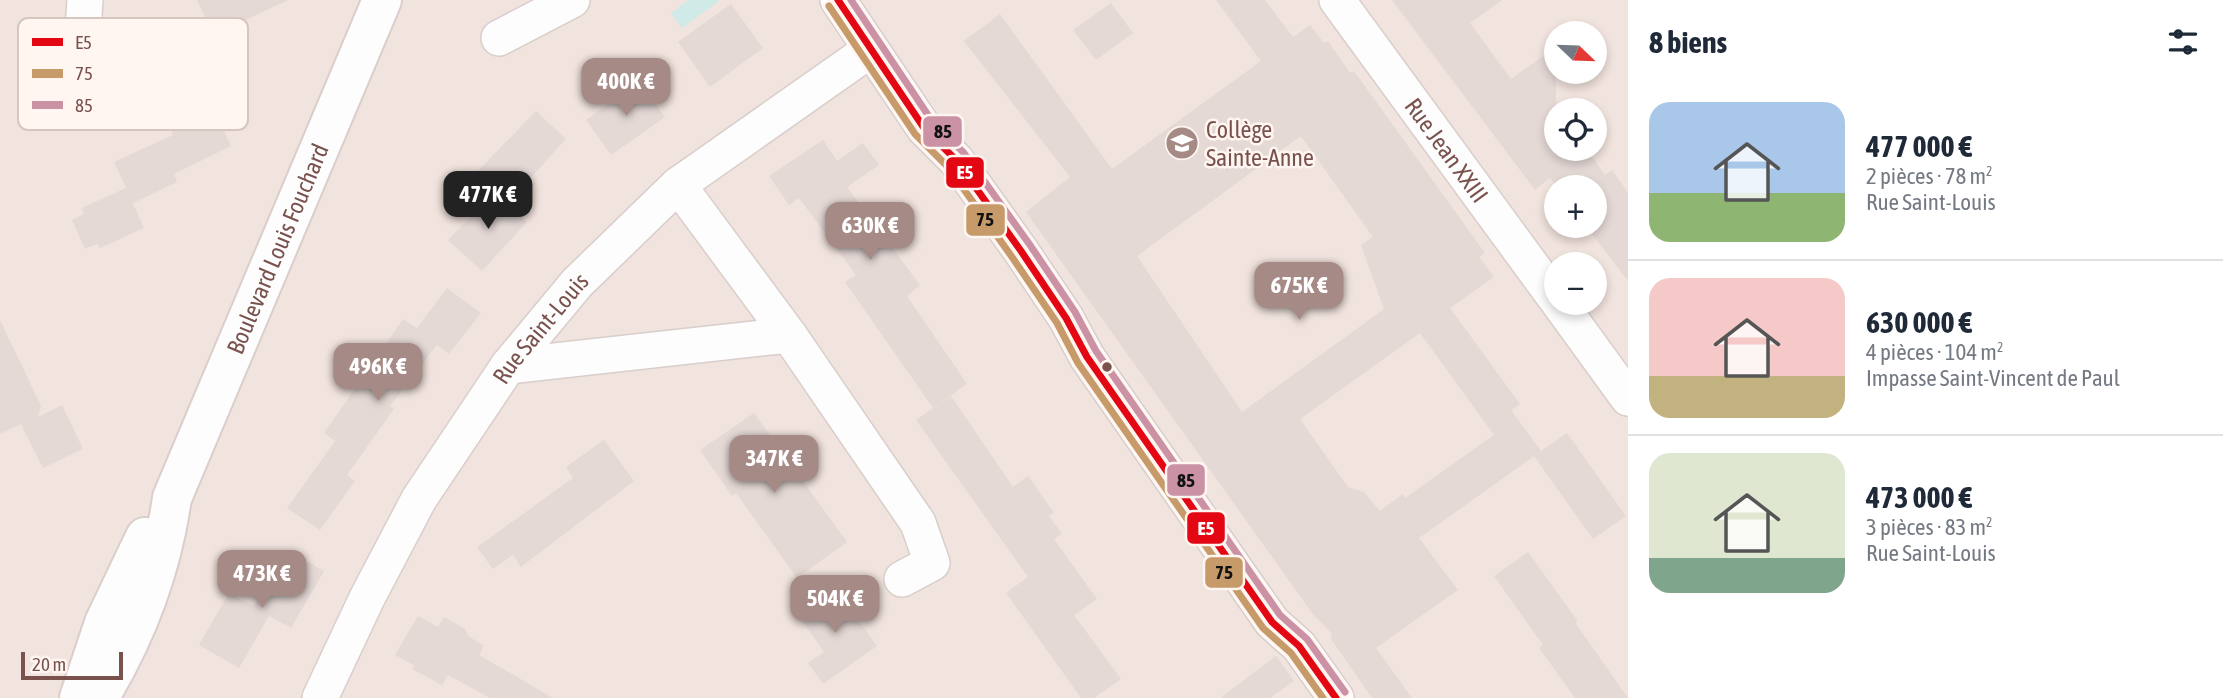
<!DOCTYPE html>
<html lang="fr">
<head>
<meta charset="utf-8">
<style>
	body { margin:0; font-family:"Asap Condensed",sans-serif; background:#f6f6f7; color:#1f2937; height:100vh; display:flex; flex-direction:column; font-size:26px; white-space:nowrap }
	* { box-sizing:border-box; margin:0 }
	p { font-size:23px; color:#747a83 }
	.icon { flex:none; width:38px; height:38px; fill:none; stroke:currentColor; stroke-width:2; stroke-linecap:round; stroke-linejoin:round }
	.map { position:relative; flex:1; overflow:hidden }
	.side { display:flex; flex-direction:column; background:#fff; width:595px }
	.side>* { flex:none }
	.needle { width:46px; rotate:113deg }
	.tools { position:absolute; left:1544px; top:21px; display:grid; gap:14px }
	.tools a { display:grid; place-items:center; width:63px; height:63px; border-radius:50%; background:#fff; box-shadow:0 4px 10px #0003; font-size:35px }
	.scale { position:absolute; left:21px; bottom:18px; width:102px; box-sizing:border-box; padding-left:7px; border:4px solid #79524d; border-top:0; font-size:19px; line-height:24px; white-space:nowrap; color:#79524d; -webkit-text-stroke:5px #fff6f2; paint-order:stroke }
	.price { position:absolute; translate:-50% -60px; padding:0 16px; border-radius:14px; background:#a68a86; color:#fff; font-size:23px; line-height:46px; filter:drop-shadow(0 2px 4px #0008) }
	.price::after { content:''; position:absolute; left:50%; top:42px; width:21px; height:16px; margin-left:-10px; background:inherit; clip-path:polygon(0 0,100% 0,50% 100%) }
	.price.on { background:#222; color:#fff }
	ul { padding:0; list-style:none }
	li { display:flex; align-items:center; gap:21px; height:175px; padding:0 21px }
	li+li { border-top:2px solid #e0e1e3 }
	li span { display:grid; place-items:center; flex:none; width:196px; height:140px; border-radius:21px; color:#555 }
	li>.icon { margin-inline-start:auto }
	span .icon { width:84px; height:84px; fill:#fffc; stroke-width:1 }
	li b { font-size:30px }
	h2 { display:flex; justify-content:space-between; align-items:center; height:84px; padding:0 21px; font-size:30px }
	main { display:flex; flex:1; min-height:0 }
	.map>svg:first-child { display:block }
</style>
</head>
<body>
<main>
<div class="map">
<svg width="1628" height="698" viewBox="0 0 1628 698">
	<rect width="100%" height="100%" fill="#f9f2ef"/>
	<!-- residential -->
	<path fill="#f1e3dd" fill-rule="evenodd" d="M0,0h1628v698h-1628zM1556,33h38v39h-38zM1556,110h38v39h-38zM1556,187h38v39h-38zM1556,264h38v39h-38z"/>
	<!-- water -->
	<path fill="#d0eae7" d="M688,0h30l1,1 -37,27 -11,-15z"/>
	<!-- building -->
	<path fill="#e5d9d6" fill-rule="evenodd" d="M197,0h91l-74,35z
		M1216,0h49l28,37 17,-12 14,18 4,-2 22,32 4,-2 131,182 -6,4 15,20 -44,31 70,96 -9,6 30,41 26,-18 59,83 -33,23 -59,-83 -115,82 39,52 -82,58 36,50h-40l-41,-59 1,-5 -20,-21 -286,-401 44,-35 -106,-136 36,-27 112,155 149,-108zM1301,136l72,101 -12,8 23,64 -142,103 -105,-156zM1420,333l74,102 -89,63 -2,-4 -23,17 -16,-19 -16,-5 -48,-68z
		M1392,0h110l-32,23 41,56 45,-32v102h35l-3,2 17,24 7,-5 16,22v89l-42,-55h8v-39h-37l-7,-9 -15,12z
		M1111,3l22,30 -37,27 -23,-30z
		M731,4l32,44 -53,39 -32,-45z
		M640,82l25,35 -54,38 -25,-35z
		M213,107l18,39 -57,28 3,8 -44,21 -19,-41 59,-27 -4,-9z
		M536,111l30,28 -58,64 -33,-29z
		M823,140l14,21 26,-18 16,22 -32,22 73,98 -13,11 60,88 -34,24 -88,-126 11,-7 -57,-77 -10,7 -20,-29z
		M126,188l18,40 -44,20 -3,-4 -12,5 -13,-29 12,-6 -2,-6z
		M494,192l33,30 -45,49 -34,-31z
		M447,288l34,25 -32,41 -12,-9 -47,61 4,3 -47,66 8,6 -35,49 -33,-22 48,-67 -11,-8 79,-114 14,9z
		M0,320l41,86 -3,11 24,-12 21,44 -40,19 -22,-44 -21,10z
		M951,396l62,91 15,-11 26,37 -5,3 13,18 -8,5 43,60 -23,16 47,64 -27,19h-13l-75,-105 22,-16 -112,-157z
		M754,413l93,129 -50,36 -61,-85 -4,3 -32,-46z
		M604,440l30,41 -113,86 -8,-12 -20,14 -16,-22 96,-69 -7,-11z
		M287,550l37,21 -33,57 -22,-12 -30,52 -40,-23 30,-52 25,13z
		M1528,552l49,68 -1,4 52,74h-53l-36,-50 4,-3 -49,-69z
		M835,588l42,58 -54,38 -15,-21 16,-11 -26,-37z
		M418,616l20,11 6,-10 21,12 3,7 16,10 -5,9 74,43h-63l-42,-23 -6,10 -30,-16 2,-4 -19,-10z
		M1276,656l18,25 -24,17h-50z"/>
	<g fill="none" stroke-linecap="round" stroke-linejoin="round">
		<defs>
			<g id="street">
				<path d="M838,0l86,128 32,32 65,91 45,67 21,39 185,265 27,24 37,52"/>
				<path id="s1" d="M1337,0l219,299"/>
				<path d="M499,38l73,-38"/>
				<path d="M82,44l3,-44"/>
				<path d="M678,185l111,150 129,188 14,40 -30,16"/>
				<path d="M1559,303l69,95"/>
				<path d="M508,366l281,-31"/>
				<path id="s2" d="M320,698l47,-100 52,-99 89,-133 69,-83 101,-98 192,-135"/>
			</g>
			<g id="secondary">
				<path d="M79,698l25,-75 41,-86"/>
				<path id="s3" d="M99,698c37,-61 63,-129 73,-200l210,-498"/>
			</g>
		</defs>
		<!-- street casing -->
		<use href="#street" stroke="#d8cecb" stroke-width="38"/>
		<!-- secondary casing -->
		<use href="#secondary" stroke="#dacecc" stroke-width="42"/>
		<!-- street -->
		<use href="#street" stroke="#fefdfd" stroke-width="35"/>
		<!-- secondary -->
		<use href="#secondary" stroke="#fefdfd" stroke-width="38"/>
		<defs>
			<path id="bus-1" d="M838,0l86,128 32,32 65,91 45,67 21,39 185,265 27,24 37,52"/>
			<path id="bus-2" d="M829,6l86,128 33,33 64,90 45,66 21,40 185,265 28,25 32,45"/>
			<path id="bus-3" d="M851,0l81,121 32,32 66,92 45,67 21,39 184,264 27,24 38,53"/>
		</defs>
		<!-- bus-1 casing -->
		<use href="#bus-1" stroke="#fff6f2" stroke-width="12"/>
		<!-- bus-2 casing -->
		<use href="#bus-2" stroke="#fff6f2" stroke-width="12"/>
		<!-- bus-3 casing -->
		<use href="#bus-3" stroke="#fff6f2" stroke-width="12"/>
		<!-- bus-1 -->
		<use href="#bus-1" stroke="#e30613" stroke-width="7"/>
		<!-- bus-2 -->
		<use href="#bus-2" stroke="#c79a69" stroke-width="7"/>
		<!-- bus-3 -->
		<use href="#bus-3" stroke="#ca92a4" stroke-width="7"/>
	</g>
	<!-- icons -->
	<defs>
		<symbol id="school-disc" viewBox="-11 -11 22 22"><circle r="9.5" fill="#a68a86" stroke="#fff6f2"/><path d="M0-5L7-2L0 1L-7-2ZM-4 1L0 2.5L4 1V4Q0 6-4 4Z" fill="#fff"/></symbol>
	</defs>
	<g fill-rule="evenodd">
		<use href="#school-disc" x="1163" y="124" width="38" height="38"/>
	</g>
	<!-- markers -->
	<circle fill="#79524d" stroke="#fff6f2" stroke-width="2.5" cx="1107" cy="367" r="6"/>
	<g text-anchor="middle" dominant-baseline="central" stroke-width="5" stroke-linejoin="round" paint-order="stroke">
		<!-- poi labels -->
		<g font-size="24" fill="#79524d" stroke="#fff6f2" text-anchor="start">
			<text x="1206" y="129">Collège<tspan x="1206" dy="28">Sainte-Anne</tspan></text>
		</g>
		<!-- street labels -->
		<g font-size="24" fill="#79524d" stroke="#fff6f2">
			<text stroke="none"><textPath href="#s1" startOffset="186">Rue Jean XXIII</textPath></text>
			<text stroke="none"><textPath href="#s3" startOffset="485">Boulevard Louis Fouchard</textPath></text>
			<text stroke="none"><textPath href="#s2" startOffset="432">Rue Saint-Louis</textPath></text>
		</g>
	</g>
	<!-- legend -->
	<rect x="18" y="18" width="230" height="112" rx="10" fill="#fff6f2" stroke="#d7c5c0" stroke-width="2"/>
	<rect x="32" y="38" width="31" height="8" fill="#e30613"/>
	<rect x="32" y="69" width="31" height="9" fill="#c79a69"/>
	<rect x="32" y="101" width="31" height="8" fill="#ca92a4"/>
	<g font-size="19" fill="#79524d">
		<text x="75" y="49">E5</text>
		<text x="75" y="80">75</text>
		<text x="75" y="112">85</text>
	</g>
	<g stroke="#fff6f2" stroke-width="2.5">
		<rect x="922" y="115" width="41" height="33" rx="7" fill="#ca92a4"/>
		<rect x="945" y="156" width="40" height="33" rx="7" fill="#e30613"/>
		<rect x="965" y="203" width="41" height="34" rx="7" fill="#c79a69"/>
		<rect x="1166" y="463" width="40" height="34" rx="7" fill="#ca92a4"/>
		<rect x="1186" y="511" width="40" height="34" rx="7" fill="#e30613"/>
		<rect x="1204" y="556" width="40" height="33" rx="7" fill="#c79a69"/>
	</g>
	<g font-size="19" text-anchor="middle" font-weight="bold" fill="#fff">
		<text x="965" y="179">E5</text>
		<text x="1206" y="535">E5</text>
	</g>
	<g font-size="19" text-anchor="middle" font-weight="bold" fill="#111">
		<text x="943" y="138">85</text>
		<text x="985" y="226">75</text>
		<text x="1186" y="487">85</text>
		<text x="1224" y="579">75</text>
	</g>
</svg>
<div class="tools">
<a><svg class="needle" viewBox="-14 -14 28 28"><path d="M0-13l5 13h-10z" fill="#e53935"/><path d="M0 13l5-13h-10z" fill="#747a83"/></svg></a>
<a><svg class="icon" aria-label="locate" viewBox="0 0 24 24"><circle cx="12" cy="12" r="6"/><path d="M12 2v4M12 18v4M2 12h4M18 12h4"/></svg></a>
<a>+</a>
<a>−</a>
</div>
<div class="scale">20 m</div>
<b class="price" style="left:626px;top:118px">400K €</b>
<b class="price on" style="left:488px;top:231px">477K €</b>
<b class="price" style="left:870px;top:262px">630K €</b>
<b class="price" style="left:1299px;top:322px">675K €</b>
<b class="price" style="left:378px;top:403px">496K €</b>
<b class="price" style="left:774px;top:495px">347K €</b>
<b class="price" style="left:262px;top:610px">473K €</b>
<b class="price" style="left:835px;top:635px">504K €</b>
</div>
<section class="side">
<h2>8 biens<svg class="icon" aria-label="filters" viewBox="0 0 24 24"><path d="M4 7h16M4 17h16"/><circle cx="9" cy="7" r="2"/><circle cx="15" cy="17" r="2"/></svg></h2>
<ul>
<li><span style="background:linear-gradient(#a9c7e8 65%,#8fb573 0)"><svg class="icon" aria-label="home" viewBox="0 0 24 24"><path d="M3 11l9-7 9 7M6 9v11h12V9"/></svg></span><div><b>477 000 €</b><p>2 pièces · 78 m²</p><p>Rue Saint-Louis</p></div></li>
<li><span style="background:linear-gradient(#f6c9c9 70%,#c2b280 0)"><svg class="icon" aria-label="home" viewBox="0 0 24 24"><path d="M3 11l9-7 9 7M6 9v11h12V9"/></svg></span><div><b>630 000 €</b><p>4 pièces · 104 m²</p><p>Impasse Saint-Vincent de Paul</p></div></li>
<li><span style="background:linear-gradient(#dfe7d0 75%,#7fa58c 0)"><svg class="icon" aria-label="home" viewBox="0 0 24 24"><path d="M3 11l9-7 9 7M6 9v11h12V9"/></svg></span><div><b>473 000 €</b><p>3 pièces · 83 m²</p><p>Rue Saint-Louis</p></div></li>
</ul>
</section>
</main>
</body>
</html>
